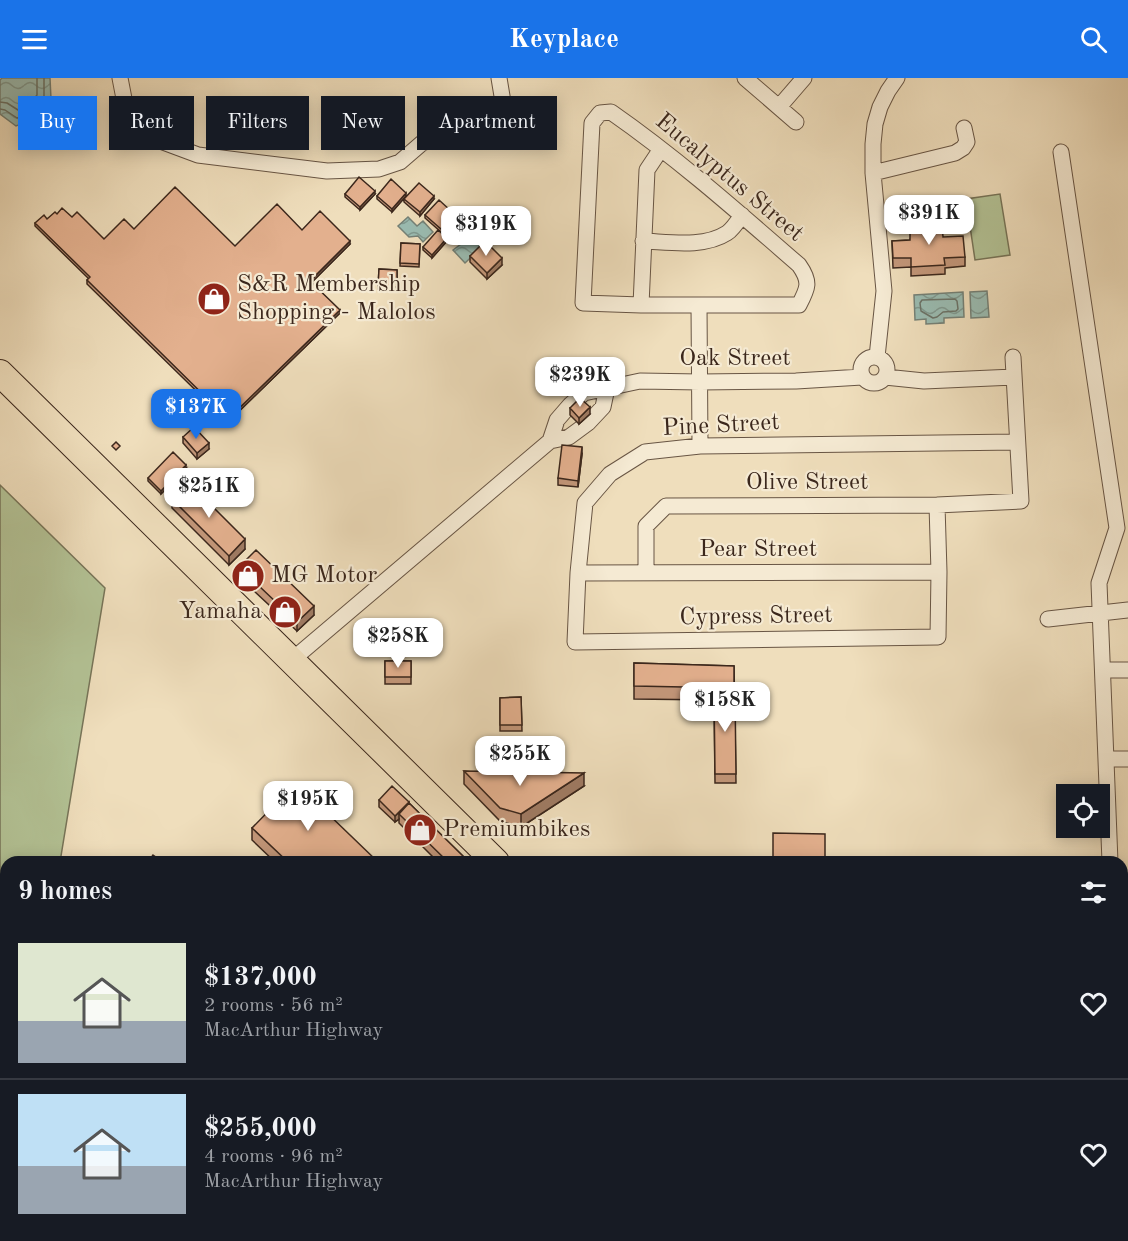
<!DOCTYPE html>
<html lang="en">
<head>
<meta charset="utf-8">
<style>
	body { margin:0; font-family:"Old Standard TT",serif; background:#20242c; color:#f1f3f6; height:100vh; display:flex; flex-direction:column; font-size:22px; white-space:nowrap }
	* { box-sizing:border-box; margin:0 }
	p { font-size:20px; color:#9ea1a6 }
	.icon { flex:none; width:33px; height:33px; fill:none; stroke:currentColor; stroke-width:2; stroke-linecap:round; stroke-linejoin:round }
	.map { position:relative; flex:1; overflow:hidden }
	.side { position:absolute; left:0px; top:778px; width:1128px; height:386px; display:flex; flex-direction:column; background:#171b24; border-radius:18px 18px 0 0; box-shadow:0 3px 15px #0003 }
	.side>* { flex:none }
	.guide { position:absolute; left:18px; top:18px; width:600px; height:54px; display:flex; gap:12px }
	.tools { position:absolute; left:1056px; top:706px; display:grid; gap:12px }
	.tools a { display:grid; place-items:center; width:54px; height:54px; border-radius:0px; background:#171b24; box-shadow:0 3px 15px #0003; font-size:30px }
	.price { position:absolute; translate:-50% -51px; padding:0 14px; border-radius:12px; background:#fff; color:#222; font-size:20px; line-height:39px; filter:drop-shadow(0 2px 3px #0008) }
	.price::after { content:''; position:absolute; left:50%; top:36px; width:18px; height:14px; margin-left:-9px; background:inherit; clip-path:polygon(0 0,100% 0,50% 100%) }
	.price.on { background:#1a73e8; color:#fff }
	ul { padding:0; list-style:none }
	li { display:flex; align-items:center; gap:18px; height:150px; padding:0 18px }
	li+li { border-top:2px solid #363941 }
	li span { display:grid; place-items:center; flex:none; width:168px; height:120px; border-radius:0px; color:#555 }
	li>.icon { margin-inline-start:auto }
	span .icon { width:72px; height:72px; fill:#fffc; stroke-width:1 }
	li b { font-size:26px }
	h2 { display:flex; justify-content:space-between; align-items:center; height:72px; padding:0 18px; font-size:26px }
	.chip { padding:0 21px; border-radius:0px; background:#171b24; box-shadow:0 3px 15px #0003; font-size:21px; line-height:54px }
	.chip.on { background:#1a73e8; color:#fff }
	header { display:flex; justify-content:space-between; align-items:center; height:78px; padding:0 18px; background:#1a73e8; color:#fff; font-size:27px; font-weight:700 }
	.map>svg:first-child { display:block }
</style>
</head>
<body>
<header><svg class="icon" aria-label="menu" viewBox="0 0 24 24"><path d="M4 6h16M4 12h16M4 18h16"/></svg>Keyplace<svg class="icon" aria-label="search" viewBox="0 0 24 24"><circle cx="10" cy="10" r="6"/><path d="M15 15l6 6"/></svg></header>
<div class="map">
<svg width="1128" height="1163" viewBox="0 0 1128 1163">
	<defs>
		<pattern id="water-waves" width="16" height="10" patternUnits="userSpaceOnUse" patternTransform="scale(1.5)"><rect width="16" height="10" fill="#9abcb2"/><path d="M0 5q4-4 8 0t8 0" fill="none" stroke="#7f9990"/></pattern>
	</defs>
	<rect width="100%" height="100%" fill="#efdebc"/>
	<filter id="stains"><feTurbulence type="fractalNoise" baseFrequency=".00333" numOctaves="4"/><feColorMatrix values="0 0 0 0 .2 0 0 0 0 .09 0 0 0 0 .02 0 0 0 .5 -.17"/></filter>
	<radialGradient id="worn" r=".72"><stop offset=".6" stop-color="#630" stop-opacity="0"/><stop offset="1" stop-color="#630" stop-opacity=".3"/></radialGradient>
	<!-- grass -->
	<path fill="#b3c295" stroke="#777458" stroke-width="1.5" d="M1000,116l10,61 -35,5 -9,-61z
		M0,407l105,103 -45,274h-54v87l-6,43z"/>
	<!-- water -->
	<path fill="url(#water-waves)" stroke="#748076" stroke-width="1.5" d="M2,0h48l1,21 -14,19 -21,8 -16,-12v-34z
		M408,139l9,9 6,-5 10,11 -10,10 -5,-6 -9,1 -11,-11z
		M469,155l13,14 -17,16 -12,-13 8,-6 3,-9z
		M987,213l2,26 -18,1 -1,-26z
		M963,214l1,25 -20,1v5l-18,1v-5l-11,1 -1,-25z"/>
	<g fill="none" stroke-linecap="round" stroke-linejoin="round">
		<!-- shore -->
		<path stroke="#6a7267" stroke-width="1.5" d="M0,24l7,1 11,7 10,-3 9,-12v-17
			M0,31l5,1 12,8 16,-5 11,-15v-20
			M955,221l2,2 1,8 -2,2 -13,1 -6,5 -4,1 -12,-7 -1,-8 2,-3z"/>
		<defs>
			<path id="street" d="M120,0l6,31 11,20 18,10 43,16 129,16 52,-2 21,-7 22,-19 6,-2 41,-1 14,-6 8,-11 12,-21 -4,-24
				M745,0l51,44
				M779,29l25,-29
				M611,34c66,46 127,100 188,153 12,17 9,23 0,40h-158l-58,-2 9,-180 8,-10z
				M1061,74l56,376 -18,55 11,279
				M873,95l82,-20 8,-5 4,-6 -3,-14
				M643,163c26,1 61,7 84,-8 6,-4 11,-12 15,-18
				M641,227l6,-135 14,-21
				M699,227l1,141
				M861 292a13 13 0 1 1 26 0a13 13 0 1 1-26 0Z
				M877,279l7,-66 -11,-118v-29l2,-20 5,-17 8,-16 9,-13
				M885,299l39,4 90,-4
				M550,363l7,-21 13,-15 14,-12 56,-12 60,1 96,-1 66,-4
				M937,427l2,67 -1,65 -363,5 3,-69 7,-70 25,-29 35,-22 55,-6 317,-4
				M646,494v-46l20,-20 271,-1 84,-4 -8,-144
				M578,495l361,-1
				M1048,541l80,-9
				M292,582l258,-219 19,-4 19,-14 15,-16 4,-19
				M1103,592h25
				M1106,681h22
				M1122,803h6
				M747,1158l6,5
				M1059,1158v5
				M296,1163l1,-5"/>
			<path id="secondary" d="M0,1087l6,1
				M1122,1126h6"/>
			<path id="highway" d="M0,295l496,489
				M872,1158l5,5"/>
		</defs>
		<!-- street casing -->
		<use href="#street" stroke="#685544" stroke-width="17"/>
		<!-- secondary casing -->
		<use href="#secondary" stroke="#3b271c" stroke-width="22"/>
		<!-- highway casing -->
		<use href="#highway" stroke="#3b271c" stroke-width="28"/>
		<!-- street -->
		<use href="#street" stroke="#f5ead3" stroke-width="15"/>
		<!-- secondary -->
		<use href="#secondary" stroke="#f5ead3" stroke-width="20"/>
		<!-- highway -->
		<use href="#highway" stroke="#efdebc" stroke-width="26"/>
	</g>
	<!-- wall -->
	<path fill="#c3977a" stroke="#3b271c" stroke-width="1.5" d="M345,116h30l-15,16 -15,-13z
		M377,118h29l-14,16 -15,-13z
		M404,121h30l-14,17 -16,-14z
		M57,136l15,3 32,22 30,-10 101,17 67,-16 48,14 -38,38 28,31 -112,109 -141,-138v-4l2,-1 -54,-53v-3l12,-4z
		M451,136l-1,1 9,12 -9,10 -8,-6 -1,1 -16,-14v-3z
		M913,146l30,13 22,20v9l-20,2v6l-34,2v-9l-18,1 -1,-27 18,-1 3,-9z
		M447,163l-15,17 -9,-8v-3z
		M401,165l19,1 -1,23 -19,-1z
		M470,178l32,9 -15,14 -17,-17z
		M379,191l18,1v20l-19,-1z
		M570,330l20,6 -11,10 -9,-9z
		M183,359l26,12 -12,10 -14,-16z
		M582,376l-4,33 -20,-2v-7z
		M186,390l-25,26 -13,-13v-3z
		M172,421l73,50 -16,16 -57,-57z
		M239,489l75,48 -17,16 -58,-54z
		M385,583h26v23h-26z
		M634,585l100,3 2,117h-21l-1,-83 -80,-1z
		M521,619l1,34h-22v-33z
		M464,693l120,15 -63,41 -21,-6 -36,-37z
		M379,722l30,3 60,59h-31l-39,-39v-4l-4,3 -16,-15z
		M252,750l126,34h-103l-23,-22z
		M6,877v120l-6,-1v-111l5,1z
		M1122,1090h6v28h-6z
		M1122,1131l3,32h-19v-5h16z
		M956,1158h19v5h-19z"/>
	<!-- shaded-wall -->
	<path fill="#9f7b63" stroke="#3b271c" stroke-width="1.5" d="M375,113v3l-15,16v-3z
		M406,115v3l-14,16v-3z
		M434,118v3l-14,17v-4z
		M459,146v3l-9,10v-3z
		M447,160v3l-15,17v-3z
		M350,163v3l-40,40v-3z
		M502,180v7l-15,14v-6z
		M340,232v3l-112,109v-3z
		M590,329v7l-11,10v-6z
		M209,365v6l-12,10v-6z
		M582,369v7l-4,33v-6z
		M186,387v3l-25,26v-3z
		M245,461v10l-16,16v-9z
		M314,528v9l-17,16v-9z
		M584,695v13l-63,41v-13z
		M409,724v6l-10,6v5l-4,3v-6z"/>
	<!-- building -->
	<path fill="#e3b08e" stroke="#3b271c" stroke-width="1.5" d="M359,99l16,14 -15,16 -15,-13z
		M391,101l15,14 -14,16 -15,-13z
		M419,105l15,13 -14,16 -16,-13z
		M175,109l60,59 42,-42 25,26 18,-19 30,30 -40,40 30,29 -112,109 -141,-139 3,-3 -55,-54 9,-8 3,4 8,-7 2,2 5,-6 10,9 5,-5 27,27 20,-20 10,10z
		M439,122l12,11 -3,3 11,10 -9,10 -8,-6 -1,1 -16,-14z
		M942,145l1,14 20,-1 2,21 -21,1 1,7 -34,2v-9h-18l-1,-17 18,-1v-9h3v-7z
		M438,152l9,8 -15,17 -9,-8z
		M485,163l17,17 -15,15 -17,-17z
		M401,165l19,1 -1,20 -19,-1z
		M379,191l18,1v17l-19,-1z
		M580,320l10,9 -11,11 -9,-10z
		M194,349l15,16 -12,10 -14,-16z
		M116,364l4,4 -4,4 -4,-4z
		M562,367l20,2 -4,34 -20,-3z
		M173,374l13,13 -25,26 -13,-13z
		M189,405l56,56 -16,17 -57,-57z
		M256,472l58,56 -17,16 -58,-55z
		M385,583h26v16h-26z
		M634,585l100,3v22l-100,-2z
		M714,614h21l1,82h-21z
		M521,619l1,28h-22v-27z
		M464,693l120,2 -63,41 -21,-6z
		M296,705l82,79h-90l-36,-34z
		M392,708l17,16 -14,14 -16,-16z
		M409,725l60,59h-21l-49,-48z
		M773,755l52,1v28h-52z
		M153,777l10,7h-15z
		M6,877v107l-6,-1v-62l1,-8h-1v-28l5,1z
		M1122,1090h6v22h-6z
		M1122,1131h2l1,26h-3z
		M957,1158h18v2l-18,1z
		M999,1158h19v5h-19z
		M1022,1158h16v5h-15z"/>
	<!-- icons -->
	<defs>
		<symbol id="shop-disc" viewBox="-11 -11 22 22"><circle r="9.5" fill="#8f2418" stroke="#f5ead3"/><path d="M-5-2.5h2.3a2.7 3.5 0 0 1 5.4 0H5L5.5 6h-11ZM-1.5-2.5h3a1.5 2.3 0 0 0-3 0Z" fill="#fff"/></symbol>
	</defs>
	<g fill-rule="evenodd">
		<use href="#shop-disc" x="195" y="202" width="38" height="38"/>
		<use href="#shop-disc" x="229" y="479" width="38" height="38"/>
		<use href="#shop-disc" x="266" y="515" width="38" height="38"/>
		<use href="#shop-disc" x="401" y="733" width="38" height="38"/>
	</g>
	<g text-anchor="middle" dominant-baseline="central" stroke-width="4.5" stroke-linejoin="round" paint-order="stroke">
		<!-- street labels -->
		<g font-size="24" fill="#3b271c" stroke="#f5ead3">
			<text transform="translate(729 100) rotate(40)">Eucalyptus Street</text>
			<text x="735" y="281">Oak Street</text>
			<text transform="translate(721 348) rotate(-3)">Pine Street</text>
			<text x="807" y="405">Olive Street</text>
			<text x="758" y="472">Pear Street</text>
			<text transform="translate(756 539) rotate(-1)">Cypress Street</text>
		</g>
		<!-- poi labels -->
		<g font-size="24" fill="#3b271c" stroke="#f5ead3" text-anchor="start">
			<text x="237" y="207">S&amp;R Membership<tspan x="237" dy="28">Shopping - Malolos</tspan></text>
			<text x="271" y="498">MG Motor</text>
			<text x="262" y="534" text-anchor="end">Yamaha</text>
			<text x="443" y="752">Premiumbikes</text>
		</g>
	</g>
	<rect width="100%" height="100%" filter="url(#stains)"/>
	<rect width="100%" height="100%" fill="url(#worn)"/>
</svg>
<div class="tools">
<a><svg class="icon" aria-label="locate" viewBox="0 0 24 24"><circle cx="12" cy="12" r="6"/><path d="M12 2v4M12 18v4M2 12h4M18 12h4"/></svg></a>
</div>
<b class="price" style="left:929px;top:168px">$391K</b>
<b class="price" style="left:486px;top:179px">$319K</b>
<b class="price" style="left:580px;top:330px">$239K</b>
<b class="price on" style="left:196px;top:362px">$137K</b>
<b class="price" style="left:209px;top:441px">$251K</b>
<b class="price" style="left:398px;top:591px">$258K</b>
<b class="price" style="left:725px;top:655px">$158K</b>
<b class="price" style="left:520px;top:709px">$255K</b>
<b class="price" style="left:308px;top:754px">$195K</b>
<div class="guide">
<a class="chip on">Buy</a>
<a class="chip">Rent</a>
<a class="chip">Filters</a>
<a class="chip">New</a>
<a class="chip">Apartment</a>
</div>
<section class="side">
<h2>9 homes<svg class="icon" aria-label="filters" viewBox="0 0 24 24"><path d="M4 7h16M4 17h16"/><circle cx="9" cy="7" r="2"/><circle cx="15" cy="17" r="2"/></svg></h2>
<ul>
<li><span style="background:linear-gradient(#dfe7d0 65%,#9aa5b1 0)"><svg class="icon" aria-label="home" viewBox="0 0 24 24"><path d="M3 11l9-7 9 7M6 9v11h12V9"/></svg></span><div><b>$137,000</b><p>2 rooms · 56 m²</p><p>MacArthur Highway</p></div><svg class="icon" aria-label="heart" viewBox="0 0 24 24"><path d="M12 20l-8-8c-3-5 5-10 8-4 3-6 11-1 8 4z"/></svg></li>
<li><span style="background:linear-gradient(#bfe0f5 60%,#9aa5b1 0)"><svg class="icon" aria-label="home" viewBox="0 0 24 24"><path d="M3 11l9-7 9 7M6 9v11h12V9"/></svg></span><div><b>$255,000</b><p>4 rooms · 96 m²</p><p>MacArthur Highway</p></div><svg class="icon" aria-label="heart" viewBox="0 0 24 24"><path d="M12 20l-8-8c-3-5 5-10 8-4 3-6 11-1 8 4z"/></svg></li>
</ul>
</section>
</div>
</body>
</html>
